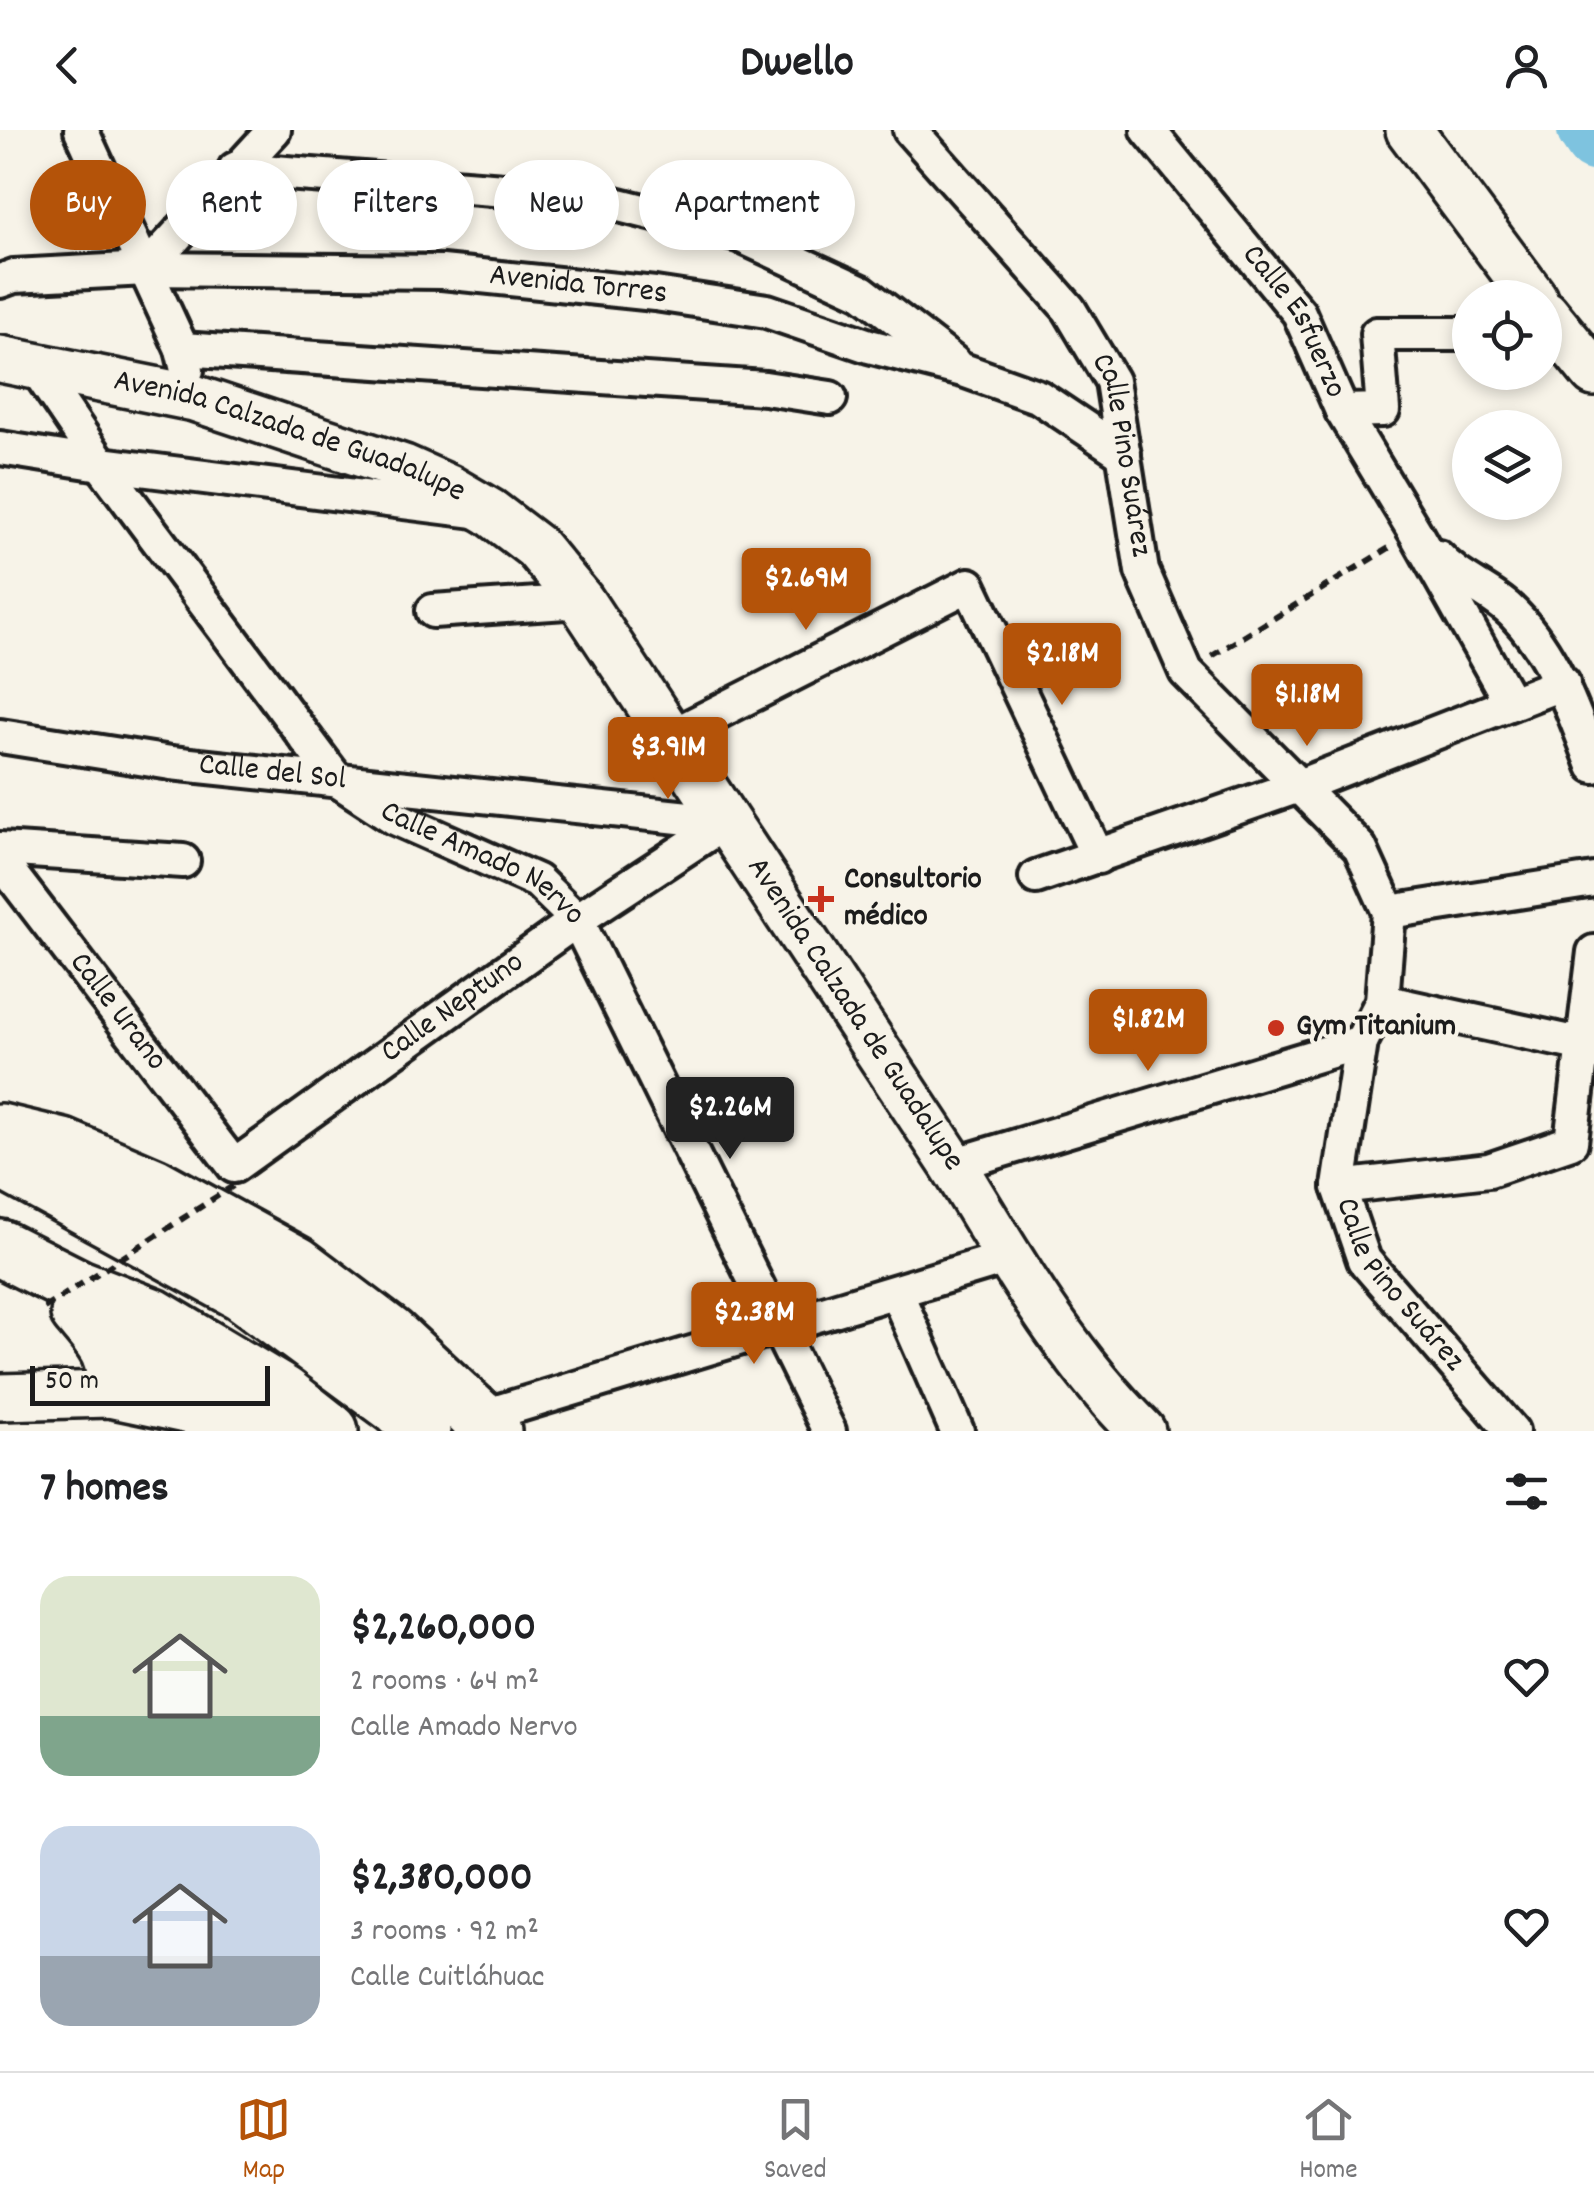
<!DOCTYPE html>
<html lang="en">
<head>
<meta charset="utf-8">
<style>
	body { margin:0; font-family:Dekko,sans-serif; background:#f2f2f2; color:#202124; height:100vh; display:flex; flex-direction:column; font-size:38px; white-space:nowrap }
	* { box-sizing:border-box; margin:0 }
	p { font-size:32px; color:#757577 }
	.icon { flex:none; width:55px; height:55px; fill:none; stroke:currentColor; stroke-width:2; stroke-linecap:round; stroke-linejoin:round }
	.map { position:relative; height:1301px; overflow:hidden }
	.sheet { display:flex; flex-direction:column; background:#fff; flex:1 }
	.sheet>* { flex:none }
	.banner { position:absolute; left:30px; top:30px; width:1000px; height:90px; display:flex; gap:20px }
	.fabs { position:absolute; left:1452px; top:150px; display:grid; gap:20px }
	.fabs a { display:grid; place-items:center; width:110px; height:110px; border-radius:50%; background:#fff; box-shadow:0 5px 15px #0003; font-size:50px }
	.scale { position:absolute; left:30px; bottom:25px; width:240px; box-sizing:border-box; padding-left:10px; border:5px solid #1c1c1c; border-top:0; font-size:28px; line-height:35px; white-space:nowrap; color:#1c1c1c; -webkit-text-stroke:8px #f7f3e8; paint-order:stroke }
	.price { position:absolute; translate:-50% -85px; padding:0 22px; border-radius:10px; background:#b45309; color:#fff; font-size:32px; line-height:65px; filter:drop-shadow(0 2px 5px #0008) }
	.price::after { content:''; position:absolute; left:50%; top:60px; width:30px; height:22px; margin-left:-15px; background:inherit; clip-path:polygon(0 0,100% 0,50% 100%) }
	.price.active { background:#222; color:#fff }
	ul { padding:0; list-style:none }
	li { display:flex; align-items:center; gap:30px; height:250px; padding:0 40px }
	li span { display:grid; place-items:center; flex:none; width:280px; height:200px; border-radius:30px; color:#555 }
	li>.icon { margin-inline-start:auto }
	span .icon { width:120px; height:120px; fill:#fffc; stroke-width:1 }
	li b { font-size:42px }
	h2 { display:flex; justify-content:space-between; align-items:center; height:120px; padding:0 40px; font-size:42px }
	.tag { padding:0 35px; border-radius:45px; background:#fff; box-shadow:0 5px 15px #0003; font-size:35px; line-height:90px }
	.tag.active { background:#b45309; color:#fff }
	header { display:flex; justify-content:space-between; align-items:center; height:130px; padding:0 40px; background:#fff; font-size:45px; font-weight:800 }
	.dock { display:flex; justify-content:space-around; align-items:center; height:140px; border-top:2px solid #e0e0e0; background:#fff; font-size:28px; color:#757577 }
	.dock a { display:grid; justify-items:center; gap:5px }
	.dock .active { color:#b45309 }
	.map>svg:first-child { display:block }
</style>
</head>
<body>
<header><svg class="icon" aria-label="back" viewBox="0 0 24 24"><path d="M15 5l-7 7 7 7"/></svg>Dwello<svg class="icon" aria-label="person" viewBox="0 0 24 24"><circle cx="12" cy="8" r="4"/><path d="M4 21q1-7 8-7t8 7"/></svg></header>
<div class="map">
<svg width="1594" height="1301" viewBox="0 0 1594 1301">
	<rect width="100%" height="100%" fill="#f7f3e8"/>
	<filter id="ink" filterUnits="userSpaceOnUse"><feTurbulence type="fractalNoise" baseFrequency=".01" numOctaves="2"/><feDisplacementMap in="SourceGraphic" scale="20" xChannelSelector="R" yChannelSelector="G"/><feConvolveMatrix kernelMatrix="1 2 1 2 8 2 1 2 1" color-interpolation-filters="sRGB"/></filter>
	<g filter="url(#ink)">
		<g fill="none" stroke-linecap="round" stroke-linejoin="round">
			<!-- river -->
			<path stroke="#7ec3df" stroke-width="58" d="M1586,0l8,12"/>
			<defs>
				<g id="street">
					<path d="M81,0l101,219 5,21"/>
					<path id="s1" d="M910,0l159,179 43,72 30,190 44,101 174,176 29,64 -7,89 -21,41 -22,145 25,73 148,171"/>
					<path id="s2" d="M1148,0l151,183 43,98 73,121 96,171"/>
					<path d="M235,39l348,27 156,39 123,57 91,70"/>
					<path d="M146,139l128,-139"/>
					<path id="s3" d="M0,151l14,-5 132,-7 296,3 213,22 112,17 102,35 94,24 76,27 85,57"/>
					<path d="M182,219l583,39 65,10"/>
					<path id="s4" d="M34,235l67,99 236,316 58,38 142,63 40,39 252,511"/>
					<path d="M1342,281l41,-1 -6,-76h93"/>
					<path d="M0,318l101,16 374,47"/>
					<path d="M1438,427c21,24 54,34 76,57 41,42 60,99 80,152"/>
					<path d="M433,481l148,-10"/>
					<path id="s5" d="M0,606l171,27 555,59"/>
					<path d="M671,606l298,-151 129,272"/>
					<path d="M0,719l183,12"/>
					<path id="s6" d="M0,730l234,306 343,-246 149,-98"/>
					<path d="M1036,747l263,-91 264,-103"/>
					<path d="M1389,782l205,-32"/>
					<path d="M1382,871l202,44"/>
					<path d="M953,1035l408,-123"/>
					<path d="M1339,1057l150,-17 82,-28 23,-190"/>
					<path d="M896,1162l61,139"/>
					<path d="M480,1287l529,-160"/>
				</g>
				<g id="secondary">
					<path d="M1409,0l125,168"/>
					<path d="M1545,183l49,60"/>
					<path id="s7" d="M0,229l194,39 210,70 45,20 41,24 46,35 45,54 372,564c56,92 112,191 189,266"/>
					<path d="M74,1184c24,29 39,41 35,80"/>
					<path d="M0,1267l109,-3 86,18 33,14"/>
				</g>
				<path id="highway" d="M0,1002l63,15 91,39 142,78 94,71 103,96
					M0,1030l242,132 156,115 24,24
					M0,1118l79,40 75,29 129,77 47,37
					M124,1213l138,88"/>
			</defs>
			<!-- street casing -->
			<use href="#street" stroke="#1c1c1c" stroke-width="40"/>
			<!-- secondary casing -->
			<use href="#secondary" stroke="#1c1c1c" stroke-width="52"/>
			<!-- highway casing -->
			<use href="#highway" stroke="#1c1c1c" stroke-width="62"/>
			<!-- path -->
			<path stroke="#1c1c1c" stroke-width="6" stroke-dasharray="10 8" stroke-linecap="butt" d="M1212,526l177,-108"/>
			<!-- street -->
			<use href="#street" stroke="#f7f3e8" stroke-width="32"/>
			<!-- secondary -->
			<use href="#secondary" stroke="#f7f3e8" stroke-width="45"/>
			<!-- highway -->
			<use href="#highway" stroke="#f7f3e8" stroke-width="55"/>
			<!-- path-bridge -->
			<path stroke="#1c1c1c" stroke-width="6" stroke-dasharray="10 8" stroke-linecap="butt" d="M44,1178l189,-122"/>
		</g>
	</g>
	<!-- markers -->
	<g fill="#c8321e" stroke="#f7f3e8" stroke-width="4">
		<path d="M816 754h10v10h10v10h-10v10h-10v-10h-10v-10h10z"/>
		<circle cx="1276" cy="898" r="10"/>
	</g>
	<g text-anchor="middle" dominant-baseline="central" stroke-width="8" stroke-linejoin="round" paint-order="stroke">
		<!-- street labels -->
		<g font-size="32" fill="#1c1c1c" stroke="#f7f3e8">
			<text stroke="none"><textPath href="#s3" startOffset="580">Avenida Torres</textPath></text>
			<text stroke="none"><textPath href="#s2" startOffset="242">Calle Esfuerzo</textPath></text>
			<text stroke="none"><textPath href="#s7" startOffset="300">Avenida Calzada de Guadalupe</textPath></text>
			<text stroke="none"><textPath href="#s1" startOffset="398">Calle Pino Suárez</textPath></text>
			<text stroke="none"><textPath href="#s5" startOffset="275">Calle del Sol</textPath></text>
			<text stroke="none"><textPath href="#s4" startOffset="682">Calle Amado Nervo</textPath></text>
			<text stroke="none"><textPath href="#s6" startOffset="655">Calle Neptuno</textPath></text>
			<text stroke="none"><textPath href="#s6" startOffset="192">Calle Urano</textPath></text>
			<text stroke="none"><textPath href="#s7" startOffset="1140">Avenida Calzada de Guadalupe</textPath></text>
			<text stroke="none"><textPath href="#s1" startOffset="1342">Calle Pino Suárez</textPath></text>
		</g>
		<!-- poi labels -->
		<g font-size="32" font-weight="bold" fill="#1c1c1c" stroke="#f7f3e8" text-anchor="start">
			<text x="844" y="751">Consultorio<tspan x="844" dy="37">médico</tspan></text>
			<text x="1296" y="898">Gym Titanium</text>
		</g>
	</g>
</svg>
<div class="fabs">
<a><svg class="icon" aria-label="locate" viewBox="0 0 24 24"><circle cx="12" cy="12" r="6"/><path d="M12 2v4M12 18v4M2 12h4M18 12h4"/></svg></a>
<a><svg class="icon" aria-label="layers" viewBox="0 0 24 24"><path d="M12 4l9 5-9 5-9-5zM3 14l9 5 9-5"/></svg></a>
</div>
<div class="scale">50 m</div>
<b class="price" style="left:806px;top:503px">$2.69M</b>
<b class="price" style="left:1062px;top:578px">$2.18M</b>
<b class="price" style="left:1307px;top:619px">$1.18M</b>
<b class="price" style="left:668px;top:672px">$3.91M</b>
<b class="price" style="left:1148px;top:944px">$1.82M</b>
<b class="price active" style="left:730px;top:1032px">$2.26M</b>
<b class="price" style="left:754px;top:1237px">$2.38M</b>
<div class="banner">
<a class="tag active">Buy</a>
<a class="tag">Rent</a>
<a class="tag">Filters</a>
<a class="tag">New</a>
<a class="tag">Apartment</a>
</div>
</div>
<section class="sheet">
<h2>7 homes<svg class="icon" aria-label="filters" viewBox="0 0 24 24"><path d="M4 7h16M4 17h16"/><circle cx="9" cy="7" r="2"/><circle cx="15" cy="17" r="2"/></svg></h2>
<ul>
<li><span style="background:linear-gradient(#dfe7d0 70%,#7fa58c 0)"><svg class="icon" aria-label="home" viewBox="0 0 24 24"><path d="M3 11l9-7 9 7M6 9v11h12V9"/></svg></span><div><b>$2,260,000</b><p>2 rooms · 64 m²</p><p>Calle Amado Nervo</p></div><svg class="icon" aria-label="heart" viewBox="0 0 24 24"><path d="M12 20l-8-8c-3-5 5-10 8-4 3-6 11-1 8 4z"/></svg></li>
<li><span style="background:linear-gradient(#c9d6e8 65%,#9aa5b1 0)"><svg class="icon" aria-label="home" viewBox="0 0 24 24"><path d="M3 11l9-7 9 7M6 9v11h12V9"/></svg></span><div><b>$2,380,000</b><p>3 rooms · 92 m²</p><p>Calle Cuitláhuac</p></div><svg class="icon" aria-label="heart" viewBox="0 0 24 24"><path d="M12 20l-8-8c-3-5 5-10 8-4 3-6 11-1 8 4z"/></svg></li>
</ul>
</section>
<nav class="dock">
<a class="active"><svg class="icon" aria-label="map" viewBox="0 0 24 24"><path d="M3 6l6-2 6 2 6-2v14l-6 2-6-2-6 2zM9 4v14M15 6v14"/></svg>Map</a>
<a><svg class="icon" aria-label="saved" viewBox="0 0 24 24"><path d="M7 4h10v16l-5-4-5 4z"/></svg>Saved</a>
<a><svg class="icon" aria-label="home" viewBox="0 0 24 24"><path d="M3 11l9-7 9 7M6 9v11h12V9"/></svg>Home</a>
</nav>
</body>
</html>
